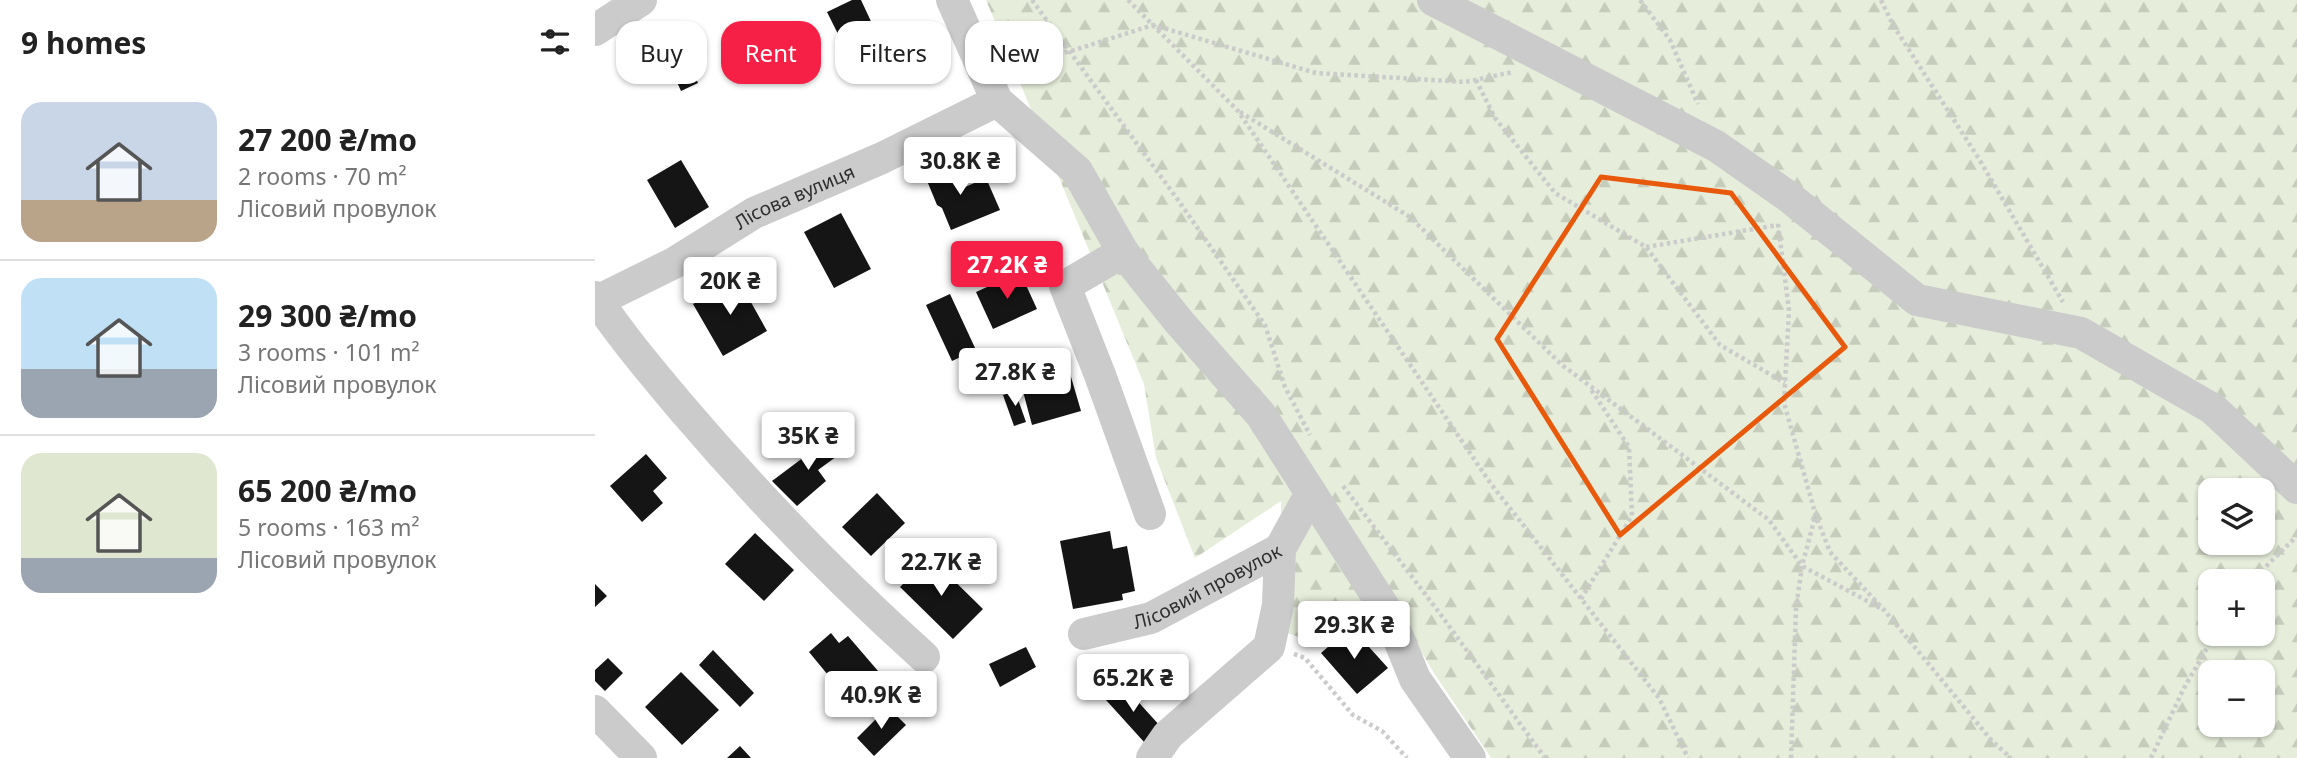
<!DOCTYPE html>
<html lang="en">
<head>
<meta charset="utf-8">
<style>
	body { margin:0; font-family:"Noto Sans",sans-serif; background:#f6f6f6; color:#222; height:100vh; display:flex; flex-direction:column; font-size:26px; white-space:nowrap }
	* { box-sizing:border-box; margin:0 }
	p { font-size:23px; color:#767676 }
	.icon { flex:none; width:38px; height:38px; fill:none; stroke:currentColor; stroke-width:2; stroke-linecap:round; stroke-linejoin:round }
	.map { position:relative; flex:1; overflow:hidden }
	.details { display:flex; flex-direction:column; background:#fff; width:595px }
	.details>* { flex:none }
	.banner { position:absolute; left:21px; top:21px; width:665px; height:63px; display:flex; gap:14px }
	.fabs { position:absolute; left:1603px; top:478px; display:grid; gap:14px }
	.fabs a { display:grid; place-items:center; width:77px; height:77px; border-radius:14px; background:#fff; box-shadow:0 2px 5px #0004; font-size:35px }
	.price { position:absolute; translate:-50% -60px; padding:0 16px; border-radius:7px; background:#fff; color:#222; font-size:23px; line-height:46px; filter:drop-shadow(0 2px 4px #0008) }
	.price::after { content:''; position:absolute; left:50%; top:42px; width:21px; height:16px; margin-left:-10px; background:inherit; clip-path:polygon(0 0,100% 0,50% 100%) }
	.price.current { background:#f61f45; color:#fff }
	ul { padding:0; list-style:none }
	li { display:flex; align-items:center; gap:21px; height:175px; padding:0 21px }
	li+li { border-top:2px solid #e0e0e0 }
	li span { display:grid; place-items:center; flex:none; width:196px; height:140px; border-radius:21px; color:#555 }
	li>.icon { margin-inline-start:auto }
	span .icon { width:84px; height:84px; fill:#fffc; stroke-width:1 }
	li b { font-size:30px }
	h2 { display:flex; justify-content:space-between; align-items:center; height:84px; padding:0 21px; font-size:30px }
	.tag { padding:0 24px; border-radius:21px; background:#fff; box-shadow:0 2px 5px #0004; font-size:24px; line-height:63px }
	.tag.current { background:#f61f45; color:#fff }
	main { display:flex; flex:1; min-height:0 }
	.map>svg:first-child { display:block }
</style>
</head>
<body>
<main>
<section class="details">
<h2>9 homes<svg class="icon" aria-label="filters" viewBox="0 0 24 24"><path d="M4 7h16M4 17h16"/><circle cx="9" cy="7" r="2"/><circle cx="15" cy="17" r="2"/></svg></h2>
<ul>
<li><span style="background:linear-gradient(#c9d6e8 70%,#b9a48a 0)"><svg class="icon" aria-label="home" viewBox="0 0 24 24"><path d="M3 11l9-7 9 7M6 9v11h12V9"/></svg></span><div><b>27 200 ₴/mo</b><p>2 rooms · 70 m²</p><p>Лісовий провулок</p></div></li>
<li><span style="background:linear-gradient(#bfe0f5 65%,#9aa5b1 0)"><svg class="icon" aria-label="home" viewBox="0 0 24 24"><path d="M3 11l9-7 9 7M6 9v11h12V9"/></svg></span><div><b>29 300 ₴/mo</b><p>3 rooms · 101 m²</p><p>Лісовий провулок</p></div></li>
<li><span style="background:linear-gradient(#dfe7d0 75%,#9aa5b1 0)"><svg class="icon" aria-label="home" viewBox="0 0 24 24"><path d="M3 11l9-7 9 7M6 9v11h12V9"/></svg></span><div><b>65 200 ₴/mo</b><p>5 rooms · 163 m²</p><p>Лісовий провулок</p></div></li>
</ul>
</section>
<div class="map">
<svg width="1702" height="758" viewBox="0 0 1702 758">
	<defs>
		<pattern id="forest-firs" width="22" height="20" patternUnits="userSpaceOnUse" patternTransform="scale(1.75)"><rect width="22" height="20" fill="#e6edda"/><path d="M5 1l3.5 6h-7zM16 11l3.5 6h-7z" fill="#c6ccbb"/></pattern>
	</defs>
	<rect width="100%" height="100%" fill="#fff"/>
	<!-- forest -->
	<path fill="url(#forest-firs)" fill-rule="evenodd" d="M391,0h1311v758h-806l-57,-85 -51,-85 -66,55 -36,-12v-130l-86,57 -39,-100 -12,-74zM1615,490h53v52h-53zM1615,581h53v53h-53zM1615,672h53v52h-53z"/>
	<!-- building -->
	<path fill="#151515" d="M257,0h9l22,47 -31,15 -25,-50z
		M81,34l22,49 -17,8 -22,-49z
		M86,160l28,47 -34,21 -28,-48z
		M349,162l8,19 7,4 6,2 21,-9 14,32 -49,20 -9,-22 -5,-3 -14,-34z
		M246,213l30,56 -37,19 -30,-56z
		M425,272l17,37 -44,20 -17,-37z
		M143,279l29,52 -44,25 -30,-52z
		M355,294l26,56 -24,11 -26,-56z
		M474,370l12,41 -49,14 -11,-41z
		M420,391l11,31 -12,4 -11,-31z
		M237,436l12,15 -26,19 8,11 -29,25 -25,-25z
		M51,454l21,24 -14,13 10,12 -21,19 -32,-36z
		M282,493l28,30 -34,33 -29,-29z
		M515,531l3,18 14,-3 8,45 -13,3 1,6 -50,9 -13,-68z
		M160,533l39,37 -30,31 -39,-37z
		M335,557l53,52 -30,30 -53,-52z
		M0,584l12,12 -12,11z
		M756,627l37,41 -31,26 -36,-41z
		M236,633l8,10 9,-7 36,42 -14,12 4,3 -18,16 -47,-57z
		M431,647l10,20 -36,20 -11,-23z
		M118,650l41,43 -14,14 -41,-42z
		M13,658l15,15 -18,18 -10,-10v-11z
		M86,672l38,38 -37,35 -37,-38z
		M528,685l38,42 -17,15 -38,-42z
		M293,707l18,18 -32,31 -17,-18z
		M145,746l11,12h-24z"/>
	<g fill="none" stroke-linecap="round" stroke-linejoin="round">
		<!-- path -->
		<path stroke="#cbcbcb" stroke-width="4.5" stroke-dasharray="3.5 3.5" stroke-linecap="butt" d="M437,0l146,200 87,125 20,62 25,48
			M533,0l110,111 253,373 168,214 29,60
			M1045,0l30,40 28,64
			M1286,0l12,25 86,134 84,143
			M415,65l61,-14 82,-26 163,48 149,9 48,-10
			M881,80l19,38 60,75 91,54 74,98 65,38
			M645,112l170,105 152,148 207,155 33,46 80,43
			M1183,224l11,86 -5,93 32,113 14,36 55,59 107,130 19,17
			M1051,247l132,-22
			M748,486l98,129 104,143
			M1656,581l46,-45
			M986,599l51,-83 -3,-69 -39,-59
			M699,654l11,4 48,57 29,16 25,27
			M1196,758l5,-150 6,-42 13,-49
			M1556,758l33,-70 31,-54"/>
		<!-- minor -->
		<g stroke="#cbcbcb" stroke-width="32">
			<path d="M357,0l45,101 80,70 46,81 -58,34 35,89 50,139"/>
			<path d="M838,0l283,146 73,51 128,103 164,33 132,76 84,79"/>
			<path d="M0,30l46,-30"/>
			<path d="M528,252l57,71 81,92 128,200 26,64 55,79"/>
			<path d="M0,297c26,39 56,74 86,110 75,88 156,172 243,250"/>
			<path id="s1" d="M0,302l79,-39 80,-50 128,-55 115,-57"/>
			<path id="s2" d="M489,634l67,-16 129,-69"/>
			<path d="M0,711l46,47"/>
			<path d="M557,758l16,-23 101,-88 9,-42 2,-56 31,-56"/>
		</g>
	</g>
	<!-- marked area -->
	<path fill="none" stroke="#e8590c" stroke-width="5" stroke-linejoin="round" d="M1006,177l130,16 114,154 -225,188 -123,-196z"/>
	<g text-anchor="middle" dominant-baseline="central" stroke-width="7" stroke-linejoin="round" paint-order="stroke">
		<!-- street labels -->
		<g font-size="19" fill="#2e2e2e" stroke="#fff">
			<text stroke="none"><textPath href="#s1" startOffset="226">Лісова вулиця</textPath></text>
			<text stroke="none"><textPath href="#s2" startOffset="133">Лісовий провулок</textPath></text>
		</g>
	</g>
</svg>
<div class="fabs">
<a><svg class="icon" aria-label="layers" viewBox="0 0 24 24"><path d="M12 4l9 5-9 5-9-5zM3 14l9 5 9-5"/></svg></a>
<a>+</a>
<a>−</a>
</div>
<b class="price" style="left:365px;top:197px">30.8K ₴</b>
<b class="price current" style="left:412px;top:301px">27.2K ₴</b>
<b class="price" style="left:135px;top:317px">20K ₴</b>
<b class="price" style="left:420px;top:408px">27.8K ₴</b>
<b class="price" style="left:213px;top:472px">35K ₴</b>
<b class="price" style="left:346px;top:598px">22.7K ₴</b>
<b class="price" style="left:759px;top:661px">29.3K ₴</b>
<b class="price" style="left:538px;top:714px">65.2K ₴</b>
<b class="price" style="left:286px;top:731px">40.9K ₴</b>
<div class="banner">
<a class="tag">Buy</a>
<a class="tag current">Rent</a>
<a class="tag">Filters</a>
<a class="tag">New</a>
</div>
</div>
</main>
</body>
</html>
